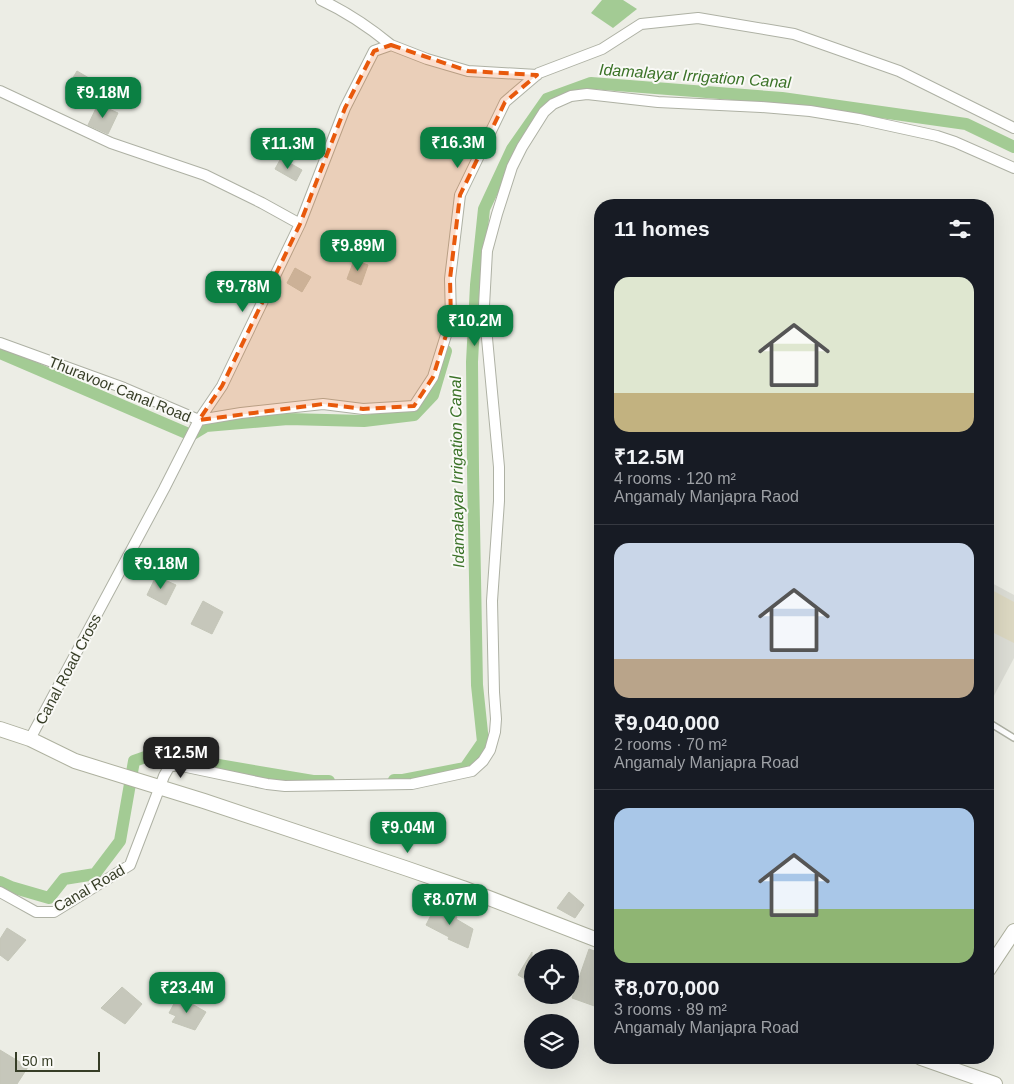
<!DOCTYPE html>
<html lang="en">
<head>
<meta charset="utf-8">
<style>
	body { margin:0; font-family:Arial,sans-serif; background:#20242c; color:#f1f3f6; height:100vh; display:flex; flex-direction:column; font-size:19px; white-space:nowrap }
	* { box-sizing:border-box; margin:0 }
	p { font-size:16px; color:#9ea1a6 }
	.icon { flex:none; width:28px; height:28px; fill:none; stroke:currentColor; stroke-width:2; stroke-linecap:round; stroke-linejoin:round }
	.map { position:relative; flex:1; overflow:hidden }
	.drawer { position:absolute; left:594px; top:199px; width:400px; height:865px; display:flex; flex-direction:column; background:#171b24; border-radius:20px; box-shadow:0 5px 20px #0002 }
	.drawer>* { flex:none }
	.tools { position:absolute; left:524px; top:949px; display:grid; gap:10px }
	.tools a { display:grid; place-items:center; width:55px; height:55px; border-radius:50%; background:#171b24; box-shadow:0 5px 20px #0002; font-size:25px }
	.scale { position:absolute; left:15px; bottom:12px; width:85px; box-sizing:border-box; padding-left:5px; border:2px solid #363d26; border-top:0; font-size:14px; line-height:18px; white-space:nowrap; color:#363d26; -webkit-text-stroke:4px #f9f9f6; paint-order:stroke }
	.price { position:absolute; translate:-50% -42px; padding:0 11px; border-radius:10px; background:#0b8043; color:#fff; font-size:16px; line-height:32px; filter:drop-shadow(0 1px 2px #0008) }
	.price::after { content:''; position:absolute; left:50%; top:30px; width:15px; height:11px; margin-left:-8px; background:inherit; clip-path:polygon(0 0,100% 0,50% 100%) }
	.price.selected { background:#222; color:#fff }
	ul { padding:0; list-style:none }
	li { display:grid; align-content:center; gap:10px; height:265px; padding:0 20px }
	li+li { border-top:1px solid #363941 }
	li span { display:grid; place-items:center; height:155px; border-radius:15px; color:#555 }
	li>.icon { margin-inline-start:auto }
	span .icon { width:90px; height:90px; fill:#fffc; stroke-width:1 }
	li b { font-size:21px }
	h2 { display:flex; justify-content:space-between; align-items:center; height:60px; padding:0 20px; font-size:21px }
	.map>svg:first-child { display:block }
</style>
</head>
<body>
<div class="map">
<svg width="1014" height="1084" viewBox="0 0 1014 1084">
	<rect width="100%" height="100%" fill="#ecede5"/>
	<!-- built -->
	<path fill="#dbdcd4" d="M988,581l26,14v63l-26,49z"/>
	<!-- green -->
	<path fill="#dbd7c1" d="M988,588l26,14v41l-26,-13z"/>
	<!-- water -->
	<path fill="#a3cb94" d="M602,0h21l14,9 -24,19 -22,-15z"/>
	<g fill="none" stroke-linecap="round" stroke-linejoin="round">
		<!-- canal -->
		<path stroke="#a3cb94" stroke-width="12" d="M0,353l191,82 15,-9 82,-7 76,2 50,-6 19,-20 13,-44
			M394,780h9l62,-12 18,-26 -6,-57 -4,-214 -1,-109 4,-77 8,-76 28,-60 35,-50 44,-16 191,15 184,26 48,23
			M0,882l11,5 38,11 15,-19 31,-5 25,-33 14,-80 20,-7 159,27h16"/>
	</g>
	<!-- building -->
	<path fill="#c6c7bb" stroke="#c4c6b8" d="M77,71l17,10 -10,18 -18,-10z
		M98,104l20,9 -10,21 -20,-9z
		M281,158l21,12 -6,11 -21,-12z
		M354,260l14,5 -7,20 -14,-6z
		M295,268l16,9 -9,15 -15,-9z
		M156,576l20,9 -10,20 -19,-10z
		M203,601l20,11 -11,22 -21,-10z
		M569,892l15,13 -9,13 -18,-10z
		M437,903l20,14 -1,2 17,10 -5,19 -20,-9 1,-2 -23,-12z
		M7,928l19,12 -18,21 -8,-6v-16z
		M589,949l11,4v55l-28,-10z
		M532,952v31l-14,-8z
		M122,987l20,17 -17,20 -24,-16z
		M178,996l28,16 -11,18 -23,-8 4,-6 -7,-3z
		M0,1050l28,17 -11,17h-17z"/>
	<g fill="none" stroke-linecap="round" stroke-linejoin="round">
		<defs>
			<path id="lane" d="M988,722l26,16"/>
			<path id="street" d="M321,0c26,12 48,27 70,45
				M0,91l111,52 94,32 57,28 38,21
				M0,343l124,45 75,32 42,-7 82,-9 40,5 51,-3 19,-29 18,-58 -1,-40 10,-84 45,-93 34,-29 63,-24 39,-25 57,-6 96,16 105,37 115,57
				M30,739l134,-250 35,-69 23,-34 78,-162 45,-116 29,-57 17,-6 36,14 41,12 69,4
				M0,892l36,20h18l76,-47 34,-89 5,-9 8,-2 90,19 18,2 127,-2 60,-13 11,-10 7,-11 5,-18 1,-13 -2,-27 -2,-91 7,-100v-34l-15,-161 3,-55 10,-37 15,-47 10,-20 22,-35 9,-8 18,-8 16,-2 71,8 103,5 49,4 49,8 78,17 18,6 59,26"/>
			<path id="secondary" d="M0,729l30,10 45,22 129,40 201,67 58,20 137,53
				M988,970l26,-39
				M921,1058l74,26"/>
		</defs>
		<!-- lane casing -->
		<use href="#lane" stroke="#aeb1a4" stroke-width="8"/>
		<!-- street casing -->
		<use href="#street" stroke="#aeb1a4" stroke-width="12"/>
		<!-- secondary casing -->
		<use href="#secondary" stroke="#aeb19f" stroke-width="16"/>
		<!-- lane -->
		<use href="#lane" stroke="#fff" stroke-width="5"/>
		<!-- street -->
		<use href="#street" stroke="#fff" stroke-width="10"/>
		<!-- secondary -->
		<use href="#secondary" stroke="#fff" stroke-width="14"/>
	</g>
	<!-- marked area -->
	<path fill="#e8590c" fill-opacity="0.2" stroke="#e8590c" stroke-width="4" stroke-dasharray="10 6" stroke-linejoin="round" d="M391,45l77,26 69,4 -32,27 -45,93 -10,84 1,40 -18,58 -19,29 -51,3 -40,-5 -124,16 23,-34 78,-162 45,-116 29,-57z"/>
	<g text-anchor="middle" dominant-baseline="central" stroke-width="4" stroke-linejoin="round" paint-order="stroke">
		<!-- street labels -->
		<g font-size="15" fill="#363d26" stroke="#f9f9f6">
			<text transform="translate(120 389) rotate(22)">Thuravoor Canal Road</text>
			<text transform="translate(68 669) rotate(-62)">Canal Road Cross</text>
			<text transform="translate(89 888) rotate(-30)">Canal Road</text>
		</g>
		<!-- water labels -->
		<g font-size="16" font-style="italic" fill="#3a7227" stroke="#f9f9f6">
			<text transform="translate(695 76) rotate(4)">Idamalayar Irrigation Canal</text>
			<text transform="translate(457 472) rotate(-91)">Idamalayar Irrigation Canal</text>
		</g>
	</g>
</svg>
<div class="tools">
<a><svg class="icon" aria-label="locate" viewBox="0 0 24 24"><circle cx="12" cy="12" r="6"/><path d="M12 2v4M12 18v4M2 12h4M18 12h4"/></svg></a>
<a><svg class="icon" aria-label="layers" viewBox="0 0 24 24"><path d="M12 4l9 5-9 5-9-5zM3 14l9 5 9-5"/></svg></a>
</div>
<div class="scale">50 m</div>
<b class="price" style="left:103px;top:119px">₹9.18M</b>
<b class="price" style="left:458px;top:169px">₹16.3M</b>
<b class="price" style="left:288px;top:170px">₹11.3M</b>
<b class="price" style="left:358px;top:272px">₹9.89M</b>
<b class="price" style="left:243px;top:313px">₹9.78M</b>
<b class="price" style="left:475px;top:347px">₹10.2M</b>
<b class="price" style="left:161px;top:590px">₹9.18M</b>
<b class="price selected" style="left:181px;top:779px">₹12.5M</b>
<b class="price" style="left:408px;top:854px">₹9.04M</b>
<b class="price" style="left:450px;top:926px">₹8.07M</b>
<b class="price" style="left:187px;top:1014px">₹23.4M</b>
<section class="drawer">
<h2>11 homes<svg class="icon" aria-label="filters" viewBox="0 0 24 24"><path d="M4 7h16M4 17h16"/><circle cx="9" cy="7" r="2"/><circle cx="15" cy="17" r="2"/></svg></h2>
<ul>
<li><span style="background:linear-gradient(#dfe7d0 75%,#c2b280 0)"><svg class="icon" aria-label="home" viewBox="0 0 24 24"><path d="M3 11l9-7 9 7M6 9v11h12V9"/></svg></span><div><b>₹12.5M</b><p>4 rooms · 120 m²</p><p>Angamaly Manjapra Raod</p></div></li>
<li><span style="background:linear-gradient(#c9d6e8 75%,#b9a48a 0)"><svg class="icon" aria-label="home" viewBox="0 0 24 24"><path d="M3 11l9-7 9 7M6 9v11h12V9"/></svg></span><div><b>₹9,040,000</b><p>2 rooms · 70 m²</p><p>Angamaly Manjapra Road</p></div></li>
<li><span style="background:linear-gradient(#a9c7e8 65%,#8fb573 0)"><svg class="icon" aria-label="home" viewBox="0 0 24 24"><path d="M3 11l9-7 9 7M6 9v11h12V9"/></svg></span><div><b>₹8,070,000</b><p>3 rooms · 89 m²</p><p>Angamaly Manjapra Road</p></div></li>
</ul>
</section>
</div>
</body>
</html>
